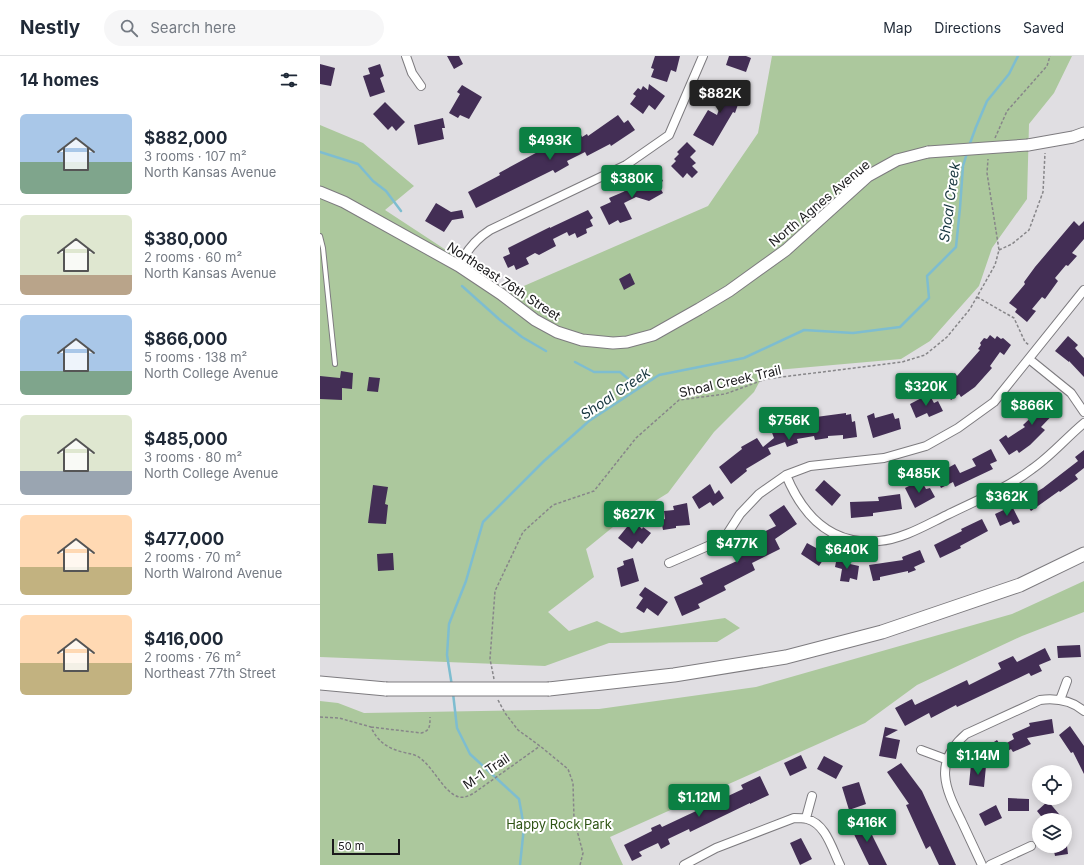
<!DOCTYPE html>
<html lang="en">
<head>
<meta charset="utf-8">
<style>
	body { margin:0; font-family:Inter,sans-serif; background:#f6f6f7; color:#1f2937; height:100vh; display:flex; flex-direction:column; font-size:15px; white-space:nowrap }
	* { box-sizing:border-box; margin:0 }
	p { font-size:13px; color:#747a83 }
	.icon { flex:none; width:22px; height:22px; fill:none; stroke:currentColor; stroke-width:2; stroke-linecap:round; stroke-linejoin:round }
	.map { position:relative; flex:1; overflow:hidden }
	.details { display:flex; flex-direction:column; background:#fff; width:320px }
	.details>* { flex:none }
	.tools { position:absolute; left:712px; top:709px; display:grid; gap:8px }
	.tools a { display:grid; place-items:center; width:40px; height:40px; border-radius:50%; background:#fff; box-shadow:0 2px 10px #0003; font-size:20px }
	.scale { position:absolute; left:12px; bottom:10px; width:68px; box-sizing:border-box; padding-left:4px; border:2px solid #1b1a1c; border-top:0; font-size:11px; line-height:14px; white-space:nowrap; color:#1b1a1c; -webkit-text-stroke:3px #fff; paint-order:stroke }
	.price { position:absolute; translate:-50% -34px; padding:0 9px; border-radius:4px; background:#0b8043; color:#fff; font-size:13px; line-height:26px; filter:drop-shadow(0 1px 2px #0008) }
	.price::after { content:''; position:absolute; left:50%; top:24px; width:12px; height:9px; margin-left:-6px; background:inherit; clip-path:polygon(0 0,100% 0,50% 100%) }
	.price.on { background:#222; color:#fff }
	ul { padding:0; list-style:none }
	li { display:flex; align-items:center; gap:12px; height:100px; padding:0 20px }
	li+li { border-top:1px solid #e0e1e3 }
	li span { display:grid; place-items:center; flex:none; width:112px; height:80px; border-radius:6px; color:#555 }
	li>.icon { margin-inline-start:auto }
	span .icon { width:48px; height:48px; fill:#fffc; stroke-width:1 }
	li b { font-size:17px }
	h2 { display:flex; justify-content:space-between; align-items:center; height:48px; padding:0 20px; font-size:17px }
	header { display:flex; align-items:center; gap:24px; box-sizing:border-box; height:56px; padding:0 20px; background:#fff; border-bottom:1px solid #e0e1e3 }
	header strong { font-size:19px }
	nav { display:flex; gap:22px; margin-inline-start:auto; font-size:14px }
	.search { width:280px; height:36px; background:#f6f6f7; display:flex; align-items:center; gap:10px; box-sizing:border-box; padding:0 14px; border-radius:22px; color:#747a83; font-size:15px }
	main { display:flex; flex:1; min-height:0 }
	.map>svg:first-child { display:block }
</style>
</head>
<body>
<header>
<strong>Nestly</strong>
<div class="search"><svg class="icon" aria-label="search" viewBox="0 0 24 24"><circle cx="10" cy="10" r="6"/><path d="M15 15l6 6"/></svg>Search here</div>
<nav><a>Map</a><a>Directions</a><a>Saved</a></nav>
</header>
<main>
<section class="details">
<h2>14 homes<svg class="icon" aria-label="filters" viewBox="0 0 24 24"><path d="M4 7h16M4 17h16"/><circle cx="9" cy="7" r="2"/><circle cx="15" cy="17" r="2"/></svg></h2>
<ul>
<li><span style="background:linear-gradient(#a9c7e8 60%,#7fa58c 0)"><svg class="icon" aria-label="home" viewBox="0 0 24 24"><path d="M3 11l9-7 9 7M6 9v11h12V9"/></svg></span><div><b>$882,000</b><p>3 rooms · 107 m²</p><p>North Kansas Avenue</p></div></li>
<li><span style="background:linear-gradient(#dfe7d0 75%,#b9a48a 0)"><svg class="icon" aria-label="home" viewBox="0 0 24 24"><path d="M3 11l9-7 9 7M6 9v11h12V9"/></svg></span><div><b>$380,000</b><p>2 rooms · 60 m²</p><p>North Kansas Avenue</p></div></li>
<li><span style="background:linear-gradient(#a9c7e8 70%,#7fa58c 0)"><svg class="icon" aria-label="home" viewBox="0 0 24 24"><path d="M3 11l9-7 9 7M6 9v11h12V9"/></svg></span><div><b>$866,000</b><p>5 rooms · 138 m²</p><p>North College Avenue</p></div></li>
<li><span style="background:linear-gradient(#dfe7d0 70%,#9aa5b1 0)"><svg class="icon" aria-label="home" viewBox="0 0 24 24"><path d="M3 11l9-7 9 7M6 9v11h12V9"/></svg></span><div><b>$485,000</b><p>3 rooms · 80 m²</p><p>North College Avenue</p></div></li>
<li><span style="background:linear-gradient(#ffd9b3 65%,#c2b280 0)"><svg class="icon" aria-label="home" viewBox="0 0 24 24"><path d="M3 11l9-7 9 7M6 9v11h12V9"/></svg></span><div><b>$477,000</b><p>2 rooms · 70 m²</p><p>North Walrond Avenue</p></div></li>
<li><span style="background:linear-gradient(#ffd9b3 60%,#c2b280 0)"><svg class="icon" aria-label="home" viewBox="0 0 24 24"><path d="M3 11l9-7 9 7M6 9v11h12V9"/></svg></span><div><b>$416,000</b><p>2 rooms · 76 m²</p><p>Northeast 77th Street</p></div></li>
</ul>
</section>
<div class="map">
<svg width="764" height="809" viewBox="0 0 764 809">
	<rect width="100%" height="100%" fill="#e0dee2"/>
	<!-- green -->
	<path fill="#acc89d" d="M452,0h300l-18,37 -25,31 -2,75 -35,49 -13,38 -49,55 -29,18 -136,12 -11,21 -40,40 -46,61 -55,34 -27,22 8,28 -46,35 21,19 28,-10 24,12 104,-15 15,10 -23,14 -108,1 -64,23 -225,-9v-532l43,18 51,43 -29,24 125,82 198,-86 50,-73z
		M764,525v31l-62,24 -105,49 -52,38 -255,114 13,28h-303v-164l18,2 26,10 235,-4 157,-22 256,-73z"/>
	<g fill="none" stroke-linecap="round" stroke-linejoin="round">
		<!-- stream -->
		<path stroke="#7ebdd0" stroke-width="2.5" d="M649,90l7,-19 11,-26 22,-27 9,-18
			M0,96l38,12 15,17 13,10 15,20
			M142,230l38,34 22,17 24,14
			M255,306l19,10h26l19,16
			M132,630l-5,-31 2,-31 17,-43 17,-59 61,-61 45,-40 70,-46 85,-17 60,-28 49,3 47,-6 29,-29 -2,-22 29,-29 4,-39 3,-42 4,-13
			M133,637l4,35 13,26 49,45 5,28 -4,38"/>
	</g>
	<!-- building -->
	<path fill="#432e55" d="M127,0h12l4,8 -9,5z
		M335,0h25l-4,16 -5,-2 -4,12 -16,-5 3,-8 -3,-1z
		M409,0h17l5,2 -5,14 -20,-7z
		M0,8l15,4 -4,18 -11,-2z
		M60,8l4,12 -4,2 5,14 -15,5 -7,-21 7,-2 -2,-6z
		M402,24l20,7 4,6 -5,3 -6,17 -2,-1 -20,34 -20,-11 15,-25 9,5 8,-23 -7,-2z
		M329,28l16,12 -10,14 -6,-5 -6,9 -13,-10 6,-8 -3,-2 5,-6 3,2 2,-4 5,4z
		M142,29l20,12 -13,22 -9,-4 -2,3 -9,-5 11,-19 -3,-2z
		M65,46l20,20 -9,9 -4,-5 -4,4 -15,-16z
		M298,59l6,8 4,-3 7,10 -24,16 -1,-2 -23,12 -2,-4 -18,9 2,4 -14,8 -2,-3 -77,38 -8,-16 32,-17 -1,-2 57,-31 2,4 23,-11 1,2 5,-3 1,2z
		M123,62l2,10h-3l2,11 -26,6 -4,-20z
		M367,86l9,9 -6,6 6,6 -4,3 6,6 -6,6 -5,-5 -4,5 -12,-12 5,-5 -2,-2 5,-5 -2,-2z
		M338,116l5,9 -5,3 5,9 -14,8 -13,-4 -12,6 8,16 -12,4 -2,-3 -9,5 -9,-18 11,-5 -2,-4 14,-6z
		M116,147l15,9 11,-2 2,8 -12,2 -8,12 -19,-11z
		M268,154l5,8 -3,2 3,6 -7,3 1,4 -10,5 -2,-5 -6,3 -2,-4 -14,7 3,7 -17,9 -4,-2 -9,5 3,6 -13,6 -2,-5 -6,3 -5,-11 7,-3 -2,-6 42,-21v1l4,-2z
		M754,165l5,5 5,-5v18l-12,14 5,3 -9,10 -2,-1 -11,13 3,3 -13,18 -3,-2 -10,12 4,2 -9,11 -12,-10 2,-3 -8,-6 16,-19 -1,-2 11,-15z
		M310,217l5,11 -11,6 -5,-11z
		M670,279l5,4 2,-3 4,3 2,-1 8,7 -7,10 -4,-3 -10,14 2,2 -17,19 -14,10 -2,-3 -8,6 -12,-18 10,-7 2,1 4,-3 2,3 23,-26 -2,-1 3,-4 -1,-2 4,-5 3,1z
		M748,280l10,9 -3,3 9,10v19l-15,-16v1l-14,-11z
		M21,315l12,2 -1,16 -10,-1v12l-22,-1v-23l20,2z
		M49,321l11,1 -2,14 -11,-1z
		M727,336l15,13 -21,22 4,3 -15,15 -11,8 -2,-3 -8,5 -10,-15 7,-5 2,3 17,-11 -2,-2 17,-16 -4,-4z
		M609,338l5,9 4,-2 5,10 -14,6 -2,-4 -11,5 -6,-14z
		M495,357l1,4 30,-4v2l5,-1 1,8 3,-1 2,16 -14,2v-4l-15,1v2l-13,2 -1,-4 -17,3 1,4 -11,4 -2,-5 -17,6 3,6 -25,15 1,2 -16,13 -12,-17 23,-18 -1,-2 16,-9 6,9 11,-9 -3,-8 16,-5 2,5 14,-3 -2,-8 6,-1v-3z
		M554,357l1,5 18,-5 2,6 4,-1 2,11 -28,9 -6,-22z
		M671,393l6,12 -7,3 3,5 -38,18 -2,-5 -12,6 -6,-13 20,-11 5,9 16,-7 -4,-7z
		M764,394v18l-9,7 3,4 -18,13 -1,-1 -28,20 -8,-11 20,-12 35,-27 -3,-4z
		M504,424l17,15 -9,11 -17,-16z
		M601,424l5,9 4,-1 5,9 -20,11 -10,-20z
		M390,428l5,10 4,-4 5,8 -11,8 -3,-4 -11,7 -7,-12z
		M53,429l15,2 -3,17 3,1 -2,19 -18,-1z
		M580,438l2,15 -29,4v3l-22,2 -1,-16 29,-1 -1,-4z
		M367,447l3,22 -14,1v2l-13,2 -2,-10 4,-1 -1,-8 10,-1 -1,-4z
		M464,449l13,19 -22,15 5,10 -28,14 3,7 -31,16 2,4 -28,14 2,4 -18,8 -8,-19 29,-13 -3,-6 39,-18 -2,-4 20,-10 -4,-9 23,-11 -7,-11z
		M692,450l8,16 -7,3 -2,-4 -11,5 -5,-12z
		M662,463l6,12 -28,15 1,2 -21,10 -6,-13 28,-14 -1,-2z
		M311,466l5,4 2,-1 4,4 1,-2 8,6 -9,11 -4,-3 -6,8 -14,-11z
		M487,487l20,11 -8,12 -18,-12z
		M600,494l5,12 -11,5 2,3 -8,3v-2l-28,6v3l-7,1 -4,-16 34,-5 -1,-3z
		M73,497l1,17 -16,1 -1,-17z
		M517,501l14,3 -1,4 9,2 -2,14 -7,-2 -1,4 -9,-1 2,-12 -7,-2z
		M313,502l6,23 -18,6 -4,-19 7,-3 -1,-4z
		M325,531l23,15 -10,14 -11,-8 -3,5 -8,-5 7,-10 -4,-3z
		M760,589l1,12 -23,1 -1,-12z
		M725,592l6,12 -12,5 3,6 -11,5 -2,-3 -72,34 -1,-2 -25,13 -2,-5 -24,13 -10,-18 17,-9 3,6 52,-25 2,5 32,-16 -3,-6 15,-7 4,6z
		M732,663l2,14 -27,5 4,6 -18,8 -2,-3 -20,13 -8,-13 14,-9 4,6 13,-7 -2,-5 18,-8 -1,-3z
		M750,670l14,20v28l-11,-22 -2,1 -12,-18z
		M565,671l13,3 -13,7 15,3 -4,19 -17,-3z
		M481,699l6,13 -17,8 -6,-13z
		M504,700l19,10 -7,13 -19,-10z
		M581,707l21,28 34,74h-17l-9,-19 -4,3 -20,-44 3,-1 -22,-32z
		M651,708l15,2 -2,21 -15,-2z
		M440,720l9,19 -19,9v-1l-60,29 -1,-3 -21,10 2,5 -9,5 -3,-6 -19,9 3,4 -10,5 -8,-16 28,-14 -1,-3 9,-4 2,3 81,-38 -2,-4z
		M539,726l7,22 -17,6 -7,-23z
		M688,742l21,1v12h-21z
		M728,745l16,19h-20l-7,-9z
		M676,749l6,13 -17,8 -6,-12z
		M544,761l9,20 14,28h-18l-20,-41z
		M481,782l11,21 -12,6 -10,-22z
		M733,790h14l1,8 -13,2z"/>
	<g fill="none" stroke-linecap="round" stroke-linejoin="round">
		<defs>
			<path id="lane" d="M0,180l3,12 12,116"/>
			<path id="street" d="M86,0l6,17 9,13
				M139,210c7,-15 17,-27 31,-36l136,-65 43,-30 34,-79
				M709,303l42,34 13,19
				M466,419c17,41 45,71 93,66 24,-2 47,-16 68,-26 28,-14 59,-26 85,-46 19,-13 34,-31 52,-46
				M349,507l55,-24 16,-25 19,-20 27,-19 24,-9 74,-8 42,-12 32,-18 36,-26 90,-112
				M740,644l7,-19
				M601,694l27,10
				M486,762l6,-22
				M364,809l32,-17 78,-30c4,0 9,0 13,1 19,5 25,30 33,46
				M662,809c-7,-15 -14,-30 -21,-45 -16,-32 -28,-58 5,-86l74,-34c16,-2 31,0 44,11
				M670,809l41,-19"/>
			<path id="secondary" d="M708,89l45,-8 11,-4
				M0,136l24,10 115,64 42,28 34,26 22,12 25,8 31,3 14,-1 26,-7 46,-26 30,-18 57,-41 82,-74 29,-16 31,-8"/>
			<path id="primary" d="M0,627l66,6
				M229,633l125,-14 112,-18 96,-25 138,-47 64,-31"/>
		</defs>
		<!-- lane casing -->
		<use href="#lane" stroke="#7d7b7f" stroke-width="6"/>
		<!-- street casing -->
		<use href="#street" stroke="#7d7b7f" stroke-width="10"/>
		<!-- secondary casing -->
		<use href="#secondary" stroke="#7d7b7f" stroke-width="13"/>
		<!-- primary casing -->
		<use href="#primary" stroke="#7d7b7f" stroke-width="15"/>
		<!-- path -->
		<path stroke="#878689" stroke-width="1.5" stroke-dasharray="3 2" stroke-linecap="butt" d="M675,82l12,-27 40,-45 3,-10
			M679,194l13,-6 17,-14 14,-38 2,-39
			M657,241l37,21 11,24 4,3
			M174,623l-4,-20 5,-68 28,-59 30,-27 41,-14 42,-53 43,-38 46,-6 41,-15 136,-17 23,-7 22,-18 23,-28 25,-44 4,-15 -12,-77 1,-14
			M178,644l7,13 13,17 22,16 28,23 5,14 1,36 9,34 -3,12
			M0,661l19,1 32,9c6,14 17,22 32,25 6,2 12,2 17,6 14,10 24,35 39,39 5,1 10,-1 15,-4l66,-47
			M51,671l50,6c9,-2 9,-7 9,-16"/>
		<!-- lane -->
		<use href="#lane" stroke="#fff" stroke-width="4"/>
		<!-- street -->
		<use href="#street" stroke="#fff" stroke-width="8"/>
		<!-- secondary -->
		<use href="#secondary" stroke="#fff" stroke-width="11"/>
		<!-- primary -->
		<use href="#primary" stroke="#fff" stroke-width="13"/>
		<defs>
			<path id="secondary-bridge" d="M608,96l100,-7"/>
			<path id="primary-bridge" d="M66,633h163"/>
		</defs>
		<!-- secondary-bridge casing -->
		<use href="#secondary-bridge" stroke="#7d7b7f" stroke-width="13" stroke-linecap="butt"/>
		<!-- primary-bridge casing -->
		<use href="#primary-bridge" stroke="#7d7b7f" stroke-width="15" stroke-linecap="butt"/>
		<!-- secondary-bridge -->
		<use href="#secondary-bridge" stroke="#fff" stroke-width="11"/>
		<!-- primary-bridge -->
		<use href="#primary-bridge" stroke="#fff" stroke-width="13"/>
	</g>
	<g text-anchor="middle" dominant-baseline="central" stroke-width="4" stroke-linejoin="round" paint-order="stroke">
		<!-- street labels -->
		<g font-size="13" fill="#1b1a1c" stroke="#fff">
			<text transform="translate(499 147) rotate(-40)">North Agnes Avenue</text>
			<text transform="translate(184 225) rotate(33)">Northeast 76th Street</text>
			<text transform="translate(410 325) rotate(-13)">Shoal Creek Trail</text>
			<text transform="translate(166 715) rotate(-34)">M-1 Trail</text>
		</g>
		<!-- park labels -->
		<g font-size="13" fill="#2f5415" stroke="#fff">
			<text x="239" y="768">Happy Rock Park</text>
		</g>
		<!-- water labels -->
		<g font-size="14" font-style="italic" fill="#16353e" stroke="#fff">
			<text transform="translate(629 146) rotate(-82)">Shoal Creek</text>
			<text transform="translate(295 337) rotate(-34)">Shoal Creek</text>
		</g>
	</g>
</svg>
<div class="tools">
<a><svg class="icon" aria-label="locate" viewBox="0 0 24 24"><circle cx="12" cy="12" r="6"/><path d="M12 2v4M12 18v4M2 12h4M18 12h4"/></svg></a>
<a><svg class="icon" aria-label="layers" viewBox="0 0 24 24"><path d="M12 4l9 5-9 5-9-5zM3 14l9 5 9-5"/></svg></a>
</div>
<div class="scale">50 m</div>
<b class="price on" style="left:400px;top:58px">$882K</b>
<b class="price" style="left:230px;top:105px">$493K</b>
<b class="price" style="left:312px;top:143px">$380K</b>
<b class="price" style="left:606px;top:351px">$320K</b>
<b class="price" style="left:712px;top:370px">$866K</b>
<b class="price" style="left:469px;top:385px">$756K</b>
<b class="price" style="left:599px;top:438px">$485K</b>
<b class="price" style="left:687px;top:461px">$362K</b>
<b class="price" style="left:314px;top:479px">$627K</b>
<b class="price" style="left:417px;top:508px">$477K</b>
<b class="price" style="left:527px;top:514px">$640K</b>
<b class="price" style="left:658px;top:720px">$1.14M</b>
<b class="price" style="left:379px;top:762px">$1.12M</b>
<b class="price" style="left:547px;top:787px">$416K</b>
</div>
</main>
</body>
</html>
